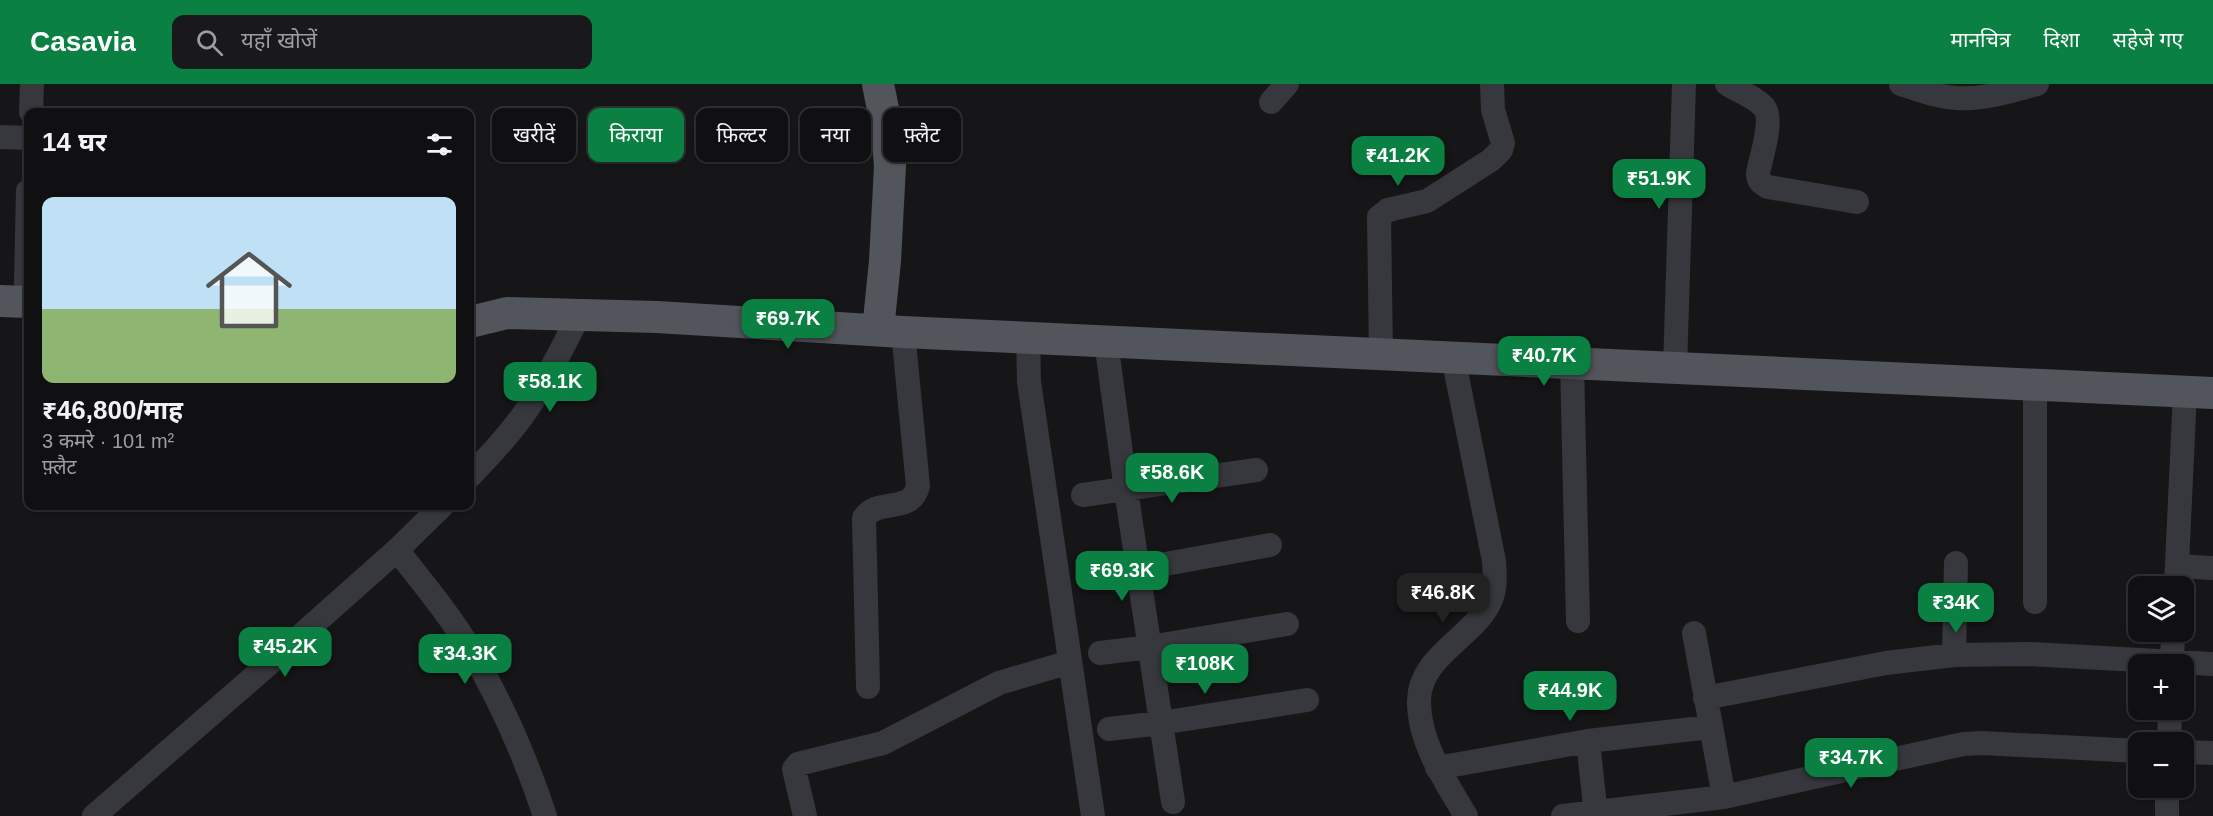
<!DOCTYPE html>
<html lang="hi">
<head>
<meta charset="utf-8">
<style>
	body { margin:0; font-family:Helvetica,"Noto Sans Devanagari",sans-serif; background:#19191b; color:#f1f3f6; height:100vh; display:flex; flex-direction:column; font-size:22px; white-space:nowrap }
	* { box-sizing:border-box; margin:0 }
	p { font-size:20px; color:#9c9d9f }
	.icon { flex:none; width:33px; height:33px; fill:none; stroke:currentColor; stroke-width:2; stroke-linecap:round; stroke-linejoin:round }
	.map { position:relative; flex:1; overflow:hidden }
	.drawer { position:absolute; left:24px; top:24px; width:450px; height:402px; display:flex; flex-direction:column; background:#101012; border-radius:12px; box-shadow:0 2px 4px #0004,0 0 0 2px #303032 }
	.drawer>* { flex:none }
	.guide { position:absolute; left:492px; top:24px; width:570px; height:54px; display:flex; gap:12px }
	.tools { position:absolute; left:2128px; top:492px; display:grid; gap:12px }
	.tools a { display:grid; place-items:center; width:66px; height:66px; border-radius:12px; background:#101012; box-shadow:0 2px 4px #0004,0 0 0 2px #303032; font-size:30px }
	.price { position:absolute; translate:-50% -51px; padding:0 14px; border-radius:12px; background:#0b8043; color:#fff; font-size:20px; line-height:39px; filter:drop-shadow(0 2px 3px #0008) }
	.price::after { content:''; position:absolute; left:50%; top:36px; width:18px; height:14px; margin-left:-9px; background:inherit; clip-path:polygon(0 0,100% 0,50% 100%) }
	.price.selected { background:#222; color:#fff }
	ul { padding:0; list-style:none }
	li { display:grid; align-content:center; gap:12px; height:318px; padding:0 18px }
	li+li { border-top:2px solid #303032 }
	li span { display:grid; place-items:center; height:186px; border-radius:12px; color:#555 }
	li>.icon { margin-inline-start:auto }
	span .icon { width:108px; height:108px; fill:#fffc; stroke-width:1 }
	li b { font-size:26px }
	h2 { display:flex; justify-content:space-between; align-items:center; height:72px; padding:0 18px; font-size:26px }
	.tag { padding:0 21px; border-radius:12px; background:#101012; box-shadow:0 2px 4px #0004,0 0 0 2px #303032; font-size:21px; line-height:54px }
	.tag.selected { background:#0b8043; color:#fff }
	header { display:flex; align-items:center; gap:36px; box-sizing:border-box; height:84px; padding:0 30px; background:#0b8043; color:#fff }
	header strong { font-size:28px }
	nav { display:flex; gap:33px; margin-inline-start:auto; font-size:21px }
	.search { width:420px; height:54px; background:#19191b; display:flex; align-items:center; gap:15px; box-sizing:border-box; padding:0 21px; border-radius:12px; color:#9c9d9f; font-size:22px }
	.map>svg:first-child { display:block }
</style>
</head>
<body>
<header>
<strong>Casavia</strong>
<div class="search"><svg class="icon" aria-label="search" viewBox="0 0 24 24"><circle cx="10" cy="10" r="6"/><path d="M15 15l6 6"/></svg>यहाँ खोजें</div>
<nav><a>मानचित्र</a><a>दिशा</a><a>सहेजे गए</a></nav>
</header>
<div class="map">
<svg width="2213" height="732" viewBox="0 0 2213 732">
	<rect width="100%" height="100%" fill="#161618"/>
	<g fill="none" stroke-linecap="round" stroke-linejoin="round">
		<!-- minor -->
		<path stroke="#37383d" stroke-width="24" d="M1727,0c11,7 28,13 37,23 10,13 -3,50 -6,66 0,8 3,10 10,14l89,15
			M1901,0c19,6 36,13 56,14 26,2 55,-7 80,-14
			M1271,18l16,-18
			M31,28l1,-28
			M0,53l28,1
			M26,199l2,-92
			M1028,253l1,45 64,434
			M1106,257l20,149 47,312
			M1381,270l-2,-137 9,-7 39,-9 64,-41 10,-10 2,-7 -10,-33 -1,-26
			M1453,273l41,204c1,14 2,28 -4,41 -17,36 -72,55 -71,100 0,41 27,80 47,114
			M1572,279l6,258
			M1675,284l9,-284
			M2035,301v217
			M470,392c21,-22 43,-45 60,-71 19,-29 34,-60 49,-90
			M1083,411l173,-25
			M397,466c25,32 52,64 73,99 31,52 56,110 75,167
			M2177,482l36,2
			M1094,489l44,-4 132,-24
			M2176,502l9,-194
			M1694,549l30,164
			M1100,569l50,-6 137,-23
			M1954,571l2,-92
			M2172,580l1,-32
			M868,603l-4,-169c14,-21 47,-3 54,-32l-15,-154
			M1705,614l181,-35 68,-8 76,-1 183,10
			M1109,645l52,-6 146,-23
			M1588,657l8,75
			M2169,658l1,-32
			M2184,668l29,1
			M1437,684l151,-27 122,-14
			M94,732l177,-154 126,-112 45,-44
			M805,732l-11,-47 4,-5 85,-21 116,-60 71,-21
			M1563,732l161,-19 239,-53 19,-1 157,8
			M2167,732v-28"/>
		<!-- major -->
		<path stroke="#53555c" stroke-width="32" d="M878,0l9,45 3,37 -5,95 -7,69
			M0,217l28,1
			M470,238l37,-9 150,4 246,15 1310,61"/>
	</g>
</svg>
<div class="tools">
<a><svg class="icon" aria-label="layers" viewBox="0 0 24 24"><path d="M12 4l9 5-9 5-9-5zM3 14l9 5 9-5"/></svg></a>
<a>+</a>
<a>−</a>
</div>
<b class="price" style="left:1398px;top:103px">₹41.2K</b>
<b class="price" style="left:1659px;top:126px">₹51.9K</b>
<b class="price" style="left:788px;top:266px">₹69.7K</b>
<b class="price" style="left:1544px;top:303px">₹40.7K</b>
<b class="price" style="left:550px;top:329px">₹58.1K</b>
<b class="price" style="left:1172px;top:420px">₹58.6K</b>
<b class="price" style="left:1122px;top:518px">₹69.3K</b>
<b class="price selected" style="left:1443px;top:540px">₹46.8K</b>
<b class="price" style="left:1956px;top:550px">₹34K</b>
<b class="price" style="left:285px;top:594px">₹45.2K</b>
<b class="price" style="left:465px;top:601px">₹34.3K</b>
<b class="price" style="left:1205px;top:611px">₹108K</b>
<b class="price" style="left:1570px;top:638px">₹44.9K</b>
<b class="price" style="left:1851px;top:705px">₹34.7K</b>
<div class="guide">
<a class="tag">खरीदें</a>
<a class="tag selected">किराया</a>
<a class="tag">फ़िल्टर</a>
<a class="tag">नया</a>
<a class="tag">फ़्लैट</a>
</div>
<section class="drawer">
<h2>14 घर<svg class="icon" aria-label="filters" viewBox="0 0 24 24"><path d="M4 7h16M4 17h16"/><circle cx="9" cy="7" r="2"/><circle cx="15" cy="17" r="2"/></svg></h2>
<ul>
<li><span style="background:linear-gradient(#bfe0f5 60%,#8fb573 0)"><svg class="icon" aria-label="home" viewBox="0 0 24 24"><path d="M3 11l9-7 9 7M6 9v11h12V9"/></svg></span><div><b>₹46,800/माह</b><p>3 कमरे · 101 m²</p><p>फ़्लैट</p></div></li>
</ul>
</section>
</div>
</body>
</html>
